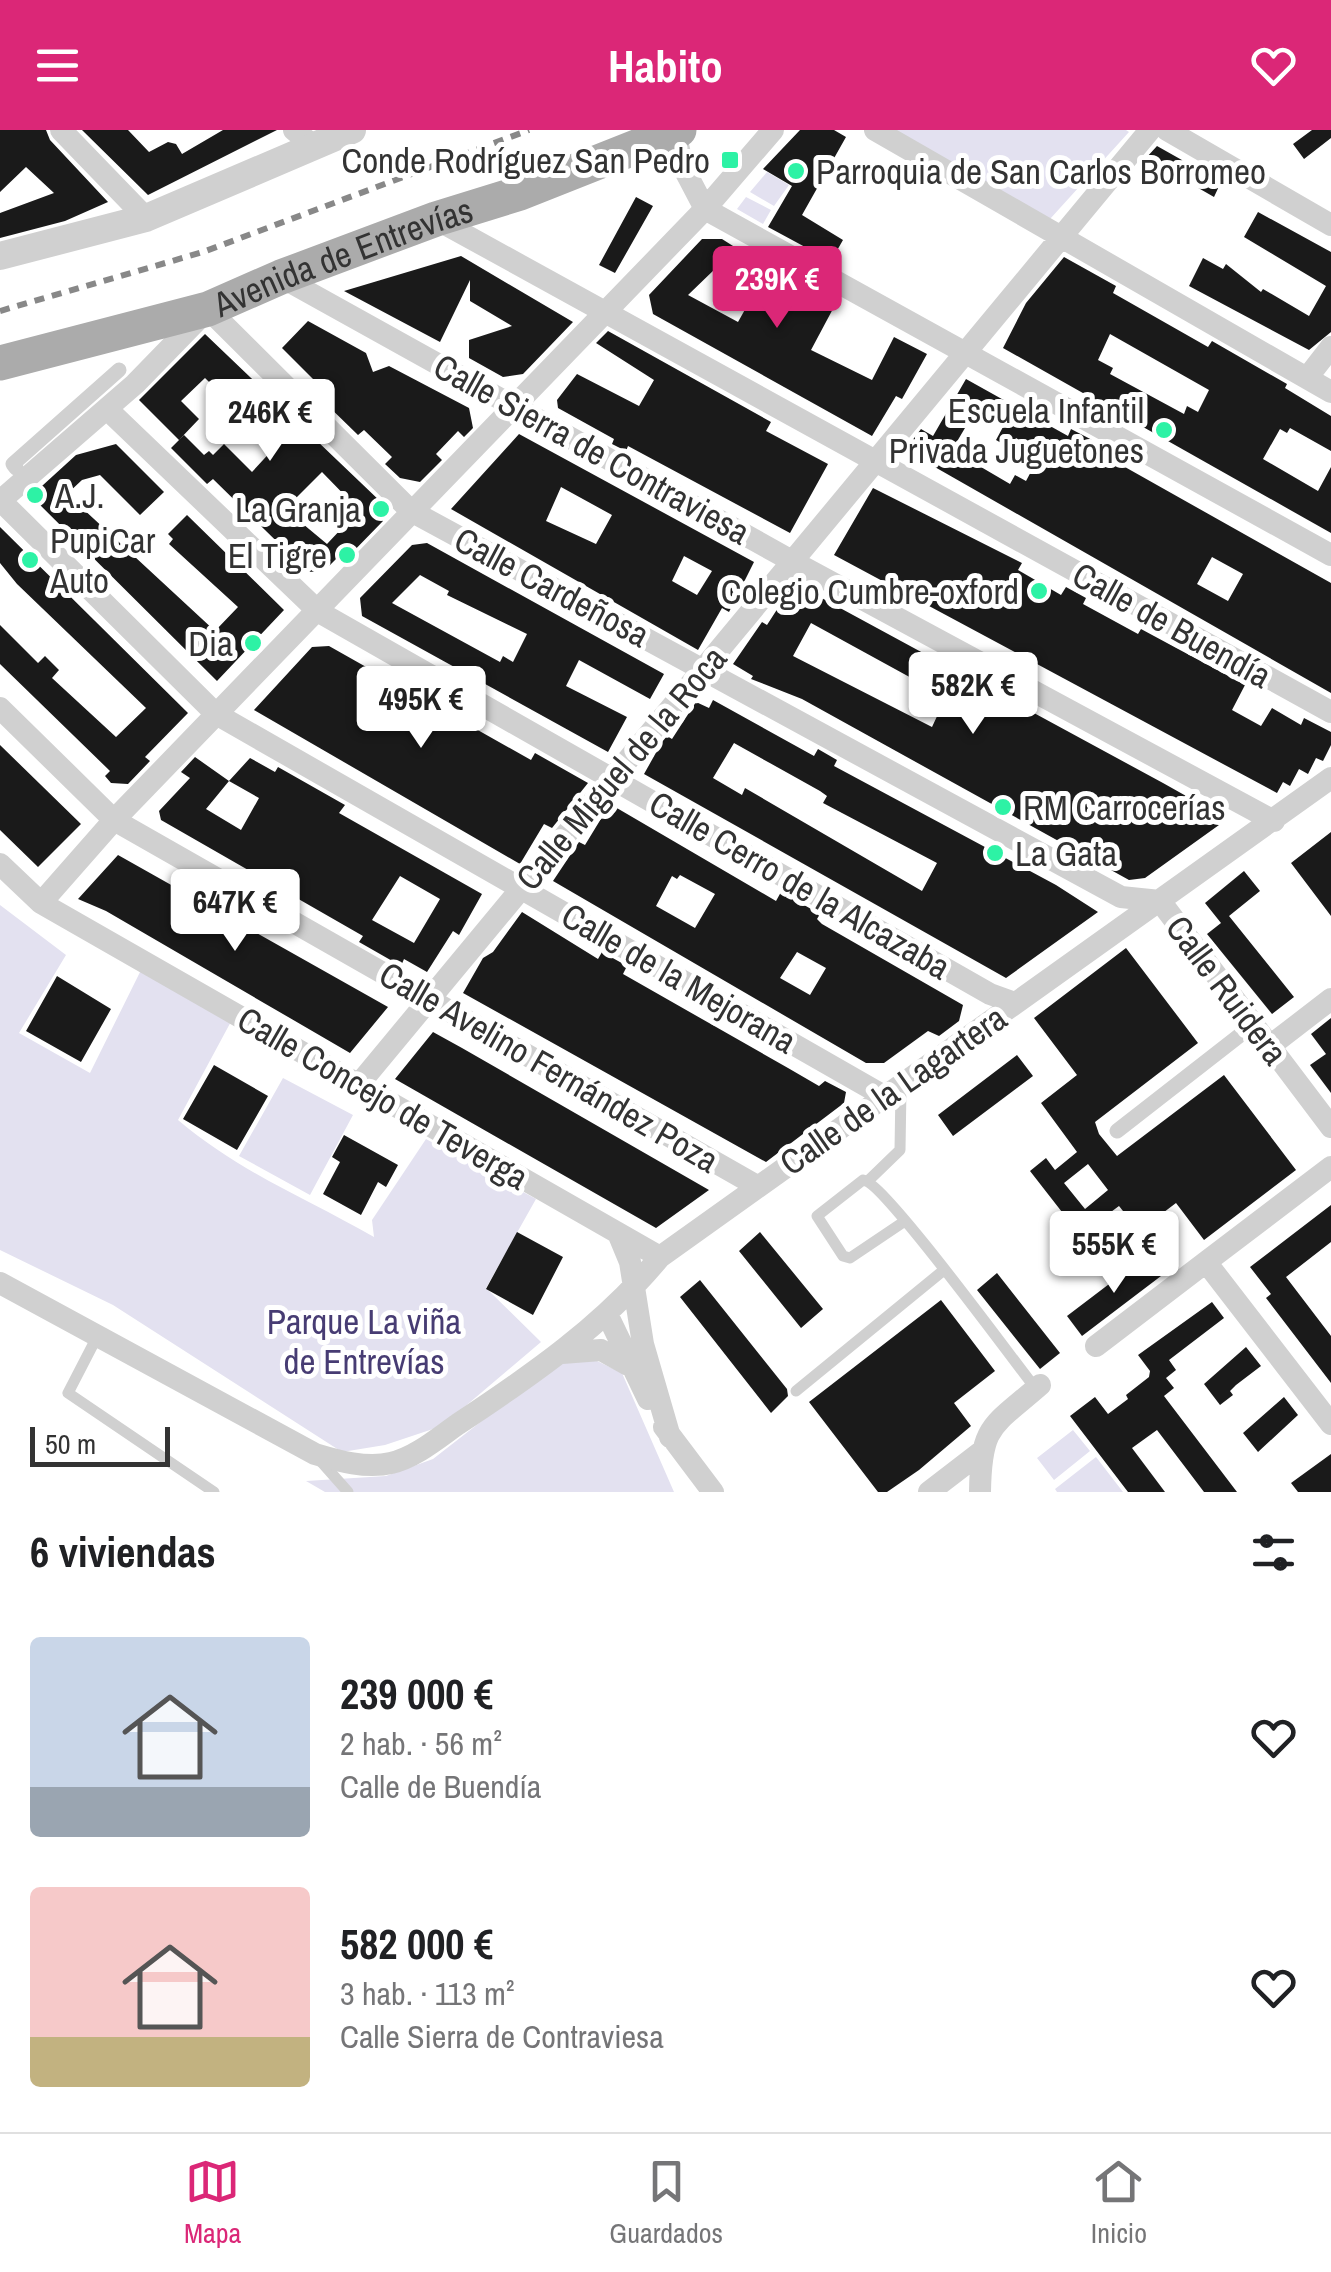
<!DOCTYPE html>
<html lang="es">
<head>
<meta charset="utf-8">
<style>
	body { margin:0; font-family:"Archivo Narrow",sans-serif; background:#f6f6f6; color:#202124; height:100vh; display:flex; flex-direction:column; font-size:38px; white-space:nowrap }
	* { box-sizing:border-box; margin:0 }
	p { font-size:32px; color:#757577 }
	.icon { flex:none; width:55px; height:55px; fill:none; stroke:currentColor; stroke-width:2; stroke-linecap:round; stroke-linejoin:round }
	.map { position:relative; height:1362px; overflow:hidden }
	.side { display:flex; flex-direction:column; background:#fff; flex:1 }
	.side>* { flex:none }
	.scale { position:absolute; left:30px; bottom:25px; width:140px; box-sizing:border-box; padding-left:10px; border:5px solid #333; border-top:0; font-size:28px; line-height:35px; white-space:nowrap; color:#333; -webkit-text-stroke:8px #fff; paint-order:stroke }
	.price { position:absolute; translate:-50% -85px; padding:0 22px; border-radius:10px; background:#fff; color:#222; font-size:32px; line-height:65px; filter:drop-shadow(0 2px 5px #0008) }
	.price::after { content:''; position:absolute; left:50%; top:60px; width:30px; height:22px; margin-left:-15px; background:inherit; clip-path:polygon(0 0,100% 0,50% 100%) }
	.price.on { background:#db2777; color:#fff }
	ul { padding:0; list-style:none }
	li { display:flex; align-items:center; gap:30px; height:250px; padding:0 30px }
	li span { display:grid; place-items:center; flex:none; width:280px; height:200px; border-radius:10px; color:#555 }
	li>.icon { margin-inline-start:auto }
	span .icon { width:120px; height:120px; fill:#fffc; stroke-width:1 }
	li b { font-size:42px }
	h2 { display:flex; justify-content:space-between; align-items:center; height:120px; padding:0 30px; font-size:42px }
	header { display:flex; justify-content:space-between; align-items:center; height:130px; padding:0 30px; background:#db2777; color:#fff; font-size:45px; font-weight:800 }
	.dock { display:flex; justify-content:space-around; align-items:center; height:140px; border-top:2px solid #e0e0e0; background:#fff; font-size:28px; color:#757577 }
	.dock a { display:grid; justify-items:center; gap:5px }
	.dock .on { color:#db2777 }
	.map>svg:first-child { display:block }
</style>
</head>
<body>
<header><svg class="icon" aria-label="menu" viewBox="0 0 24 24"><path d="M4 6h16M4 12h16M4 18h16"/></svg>Habito<svg class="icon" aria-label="heart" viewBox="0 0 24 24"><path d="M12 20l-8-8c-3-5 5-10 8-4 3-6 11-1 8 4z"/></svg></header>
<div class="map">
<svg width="1331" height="1362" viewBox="0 0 1331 1362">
	<rect width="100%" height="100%" fill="#fff"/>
	<!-- green -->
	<path fill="#e3e1f0" d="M893,0h233l3,2 -79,87z
		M767,42l22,13 -15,21 -24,-14z
		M746,67l25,13 -8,14 -26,-15z
		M0,775l66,50 -47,78 71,40 55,-111 89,54 -56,104c63,53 126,77 196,117l-2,-17 54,-81 110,60 -50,89 55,54 -99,84 -57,19 -43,7 -229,-147 -113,-55z
		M283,948l70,37 -43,80 -71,-39z
		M565,1226l30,4 27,13 52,119h-349l-19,-11 80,-5 47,-17z
		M1073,1300l17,21 -36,29 -17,-22z
		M1096,1327l27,35h-66l-2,-3z"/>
	<!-- building -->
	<path fill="#1a1a1a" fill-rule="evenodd" d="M0,0h46l4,10 58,62 -43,19 -65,17v-25l54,-20 -28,-26 -26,25z
		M82,0h46l21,22 19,-10 8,2 6,10 41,-24h54l-129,65z
		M800,0h34l12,7 -44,78 41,25 -12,21 -63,-34 24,-41 -29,-17z
		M1312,0h19v8l-27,21 -11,-15z
		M1157,16l64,36 -7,15 -68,-39z
		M636,67l17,9 -38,67 -16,-8z
		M1258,82l73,40v80l-22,18 -120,-64 14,-28 20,11 3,-5 35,28 2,-3 46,27 17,-30 -82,-49z
		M702,109h20l41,26 3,-5 54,30 -4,5 19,10 -24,45 61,30 22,-43 33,17 -25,45 -6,-3 -24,40 -219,-122 -4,-19zM716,138l40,22 -18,32 -50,-27z
		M461,126l112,66 -50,52 -20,3 -34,-19v-18l43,-14 -42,-25v-21l-30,62 -96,-51z
		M1064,127l52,29 -3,7 95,54 4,-6 75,43 -2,4 46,28v35l-41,-23 -3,5 -7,-4 -17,30 55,32 13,-24v66l-328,-185 23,-45zM1110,204l99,56 -11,22 -11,-6 -3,8 -74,-40 3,-6 -15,-8z
		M308,191l58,32 7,19 16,-6 80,42 4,20 -9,9 -6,-6 -22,23 6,6 -22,22 -20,-4 -15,-14 7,-7 -28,-27 -6,5 -38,-37 6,-6 -44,-44z
		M608,201l163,91 -5,9 62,33 -38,69 -162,-87 -2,5 -14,-7 2,-5 -56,-31 -1,-8 20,-26 62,32 15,-26 -58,-37z
		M205,204l177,169 1,18 -39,40 -5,-5 -15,15 -16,1 -95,-93 -6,5 -36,-36 13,-13 20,20 5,-4 4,4 11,-11 28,28 23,-25 -70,-69 -24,23 18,18 -20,21 -40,-40zM322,342l37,38 -32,34 -42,-35z
		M966,249l102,57 3,-7 25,13 -3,7 238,134v110l-426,-243 16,-21 12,7zM975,281l28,16 -7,13 14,8 6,-10 25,15 -15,28 -11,-6 -5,9 -58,-34zM1212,427l31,17 -15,27 -31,-17z
		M519,304l235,128 -25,50 -7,-4 -24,42 -247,-141zM561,357l51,28 -16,29 -50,-23zM684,426l28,15 -15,24 -25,-14z
		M116,314l48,48 -24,23 -40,-40 -18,5 -15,14 148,137 23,-24 -69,-63 4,-5 -5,-5 19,-19 97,95 -67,71 -186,-185 45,-41z
		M873,358l149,75 -4,7 43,25 5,-8 20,11 -3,6 55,30 3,-5 104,56 -13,25 29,16 11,-18 29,17 3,-7 27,14v13l-8,16 -7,-3 -8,16 -9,-5 -9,17 -7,-4 -6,11 -443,-238z
		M0,397l188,186 -43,44 5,4 -22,23 -17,-1 -6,-7 5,-5 -110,-107v-39l38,38 7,-7 14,14 -7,8 64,59 30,-29 -129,-124 -17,-21z
		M427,413l237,131 -14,25 -71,-39 -13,26 61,31 -19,35 -246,-136 -2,-18 52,-53zM420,445l29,16 -2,4 80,39 -14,28 -10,-6 -3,6 -108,-59z
		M794,453l369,200 48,27 8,15 -74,53 -16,2 -327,-181 -51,-20 2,-3 -20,-12 29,-42 5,3zM811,493l135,74 -14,30 -139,-71z
		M329,516l202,114 4,-7 53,30 -36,45 -8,-4 -24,40 -266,-154 58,-63z
		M713,570l101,56 4,-7 19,11 -3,6 222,119 42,27 -92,66 -362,-204 18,-32 5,-6 5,3 24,-37 13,6zM734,613l86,48 7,5 -4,7 114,60 -15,28 -177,-103 -3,7 -29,-17z
		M0,615l81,79 -43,43 -38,-37z
		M195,627l34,24 21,-23 25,14 3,-5 67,38 -6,8 143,81 -23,41 -6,-4 -26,41 -23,-13 -3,7 -42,-24 4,-6 -202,-116 -2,-9 31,-33 -9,-6zM229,651l30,17 -18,32 -35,-21zM400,746l40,23 -26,44 -42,-23z
		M610,674l166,97 5,-9 39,22 -3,5 5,5 141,81 -4,16 -20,15 -11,-5 -44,32h-18l-313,-182 26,-39 6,3zM680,745l35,19 -20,34 -39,-22 16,-30 5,3zM797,822l29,16 -16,27 -30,-17z
		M1331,702v84l-40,-53z
		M118,725l270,152 -38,46 -244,-142 -28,-12z
		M1244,741l16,20 -31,25 65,81 -22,17 -65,-80 14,-11 -16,-20z
		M522,782l76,47 4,-7 25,14 -4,8 165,94 31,18 6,-5 21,11 -2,11 -78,59 -303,-169 20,-35 10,-6z
		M1126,818l72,95 -103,79 4,12 18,22 107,-81 72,95 -92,70 -28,-37 -37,28 -20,-25 -23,17 10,12 -16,13 -60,-77 16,-13 9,12 22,-18 -36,-49 36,-28 -43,-57zM1088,1034l20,26 -23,19 -21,-26z
		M57,846l54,33 -30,53 -55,-31z
		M1331,888v75l-21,-28 16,-11 -15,-20z
		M433,902l29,16 247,142 -53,38 -261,-149z
		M1017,925l16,21 -80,60 -15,-21z
		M214,935l54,31 -31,54 -54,-31z
		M344,1005l54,30 -12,22 -8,-5 -17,33 -38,-21 17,-32 -8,-5z
		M1331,1075v37l-45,35 45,59v47l-65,-85 5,-4 -21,-27z
		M517,1102l46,25 -30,58 -47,-26z
		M760,1102l63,77 -22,19 -62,-77z
		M1146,1126l15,20 -79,60 -15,-20z
		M997,1143l63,80 -20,16 -63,-79z
		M700,1150l87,109 1,7 -17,17 -91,-116z
		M941,1170l54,71 -41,32 17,23 -52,44 -32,22h-9l-69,-90z
		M1212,1172l12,16 -55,42 7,10 -10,8 8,10 -10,8 73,96h-33l-47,-62 -25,18 33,44h-37l-58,-76 25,-19 13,17 20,-15 -2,-4 23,-18 1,-6 -12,-16z
		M1246,1217l15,19 -25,19 -6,6 3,4 -13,10 -16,-21z
		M1284,1267l14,18 -40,37 -15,-19z
		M1331,1324v38h-33l-7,-9z"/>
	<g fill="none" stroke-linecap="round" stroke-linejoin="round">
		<!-- service -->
		<path stroke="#d0d0d0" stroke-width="11" d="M869,1050l31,-30 1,-62
			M905,1091l-55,37 -7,-2 -26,-40 46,-36c20,1 150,180 173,209
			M99,1203l-31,60 146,99
			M796,1261l148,-121
			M318,1328l30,34"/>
		<!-- pedestrian -->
		<path stroke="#d0d0d0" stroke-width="15" d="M16,338l-3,-4 106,-94
			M1117,1001l136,-106"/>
		<!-- minor -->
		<path stroke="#d0d0d0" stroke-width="22" d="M61,0l85,88
			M294,0l21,17
			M875,0l456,262
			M1167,0l164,95
			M675,2l8,35 22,42 626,346
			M436,89l895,493
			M281,147l511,284 482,260
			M1307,248l24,-31
			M107,279l212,203 671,382 25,9
			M0,370l216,214 668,382
			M0,371l135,-117 73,-75 203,202 710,386 39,4
			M0,578l114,112 643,366
			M0,734l41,39 619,354
			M1160,771l171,226
			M41,773l73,-83 591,-611 68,-79
			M1270,916l61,-47
			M360,953l790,-953
			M1331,1037l-125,95 125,162
			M618,1103l12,29 13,82 27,93
			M0,1153l315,171c23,7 52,15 76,9 25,-6 47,-25 67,-39 74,-49 145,-98 202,-167l671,-479
			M608,1186l40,83
			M1096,1216l110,-84
			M562,1223l39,-3 27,15
			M664,1297l49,65
			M929,1362l52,-40
			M980,1362c1,-68 12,-65 60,-107"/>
		<!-- tertiary -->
		<path stroke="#d0d0d0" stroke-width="28" d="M0,126l146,-38 206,-88"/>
		<!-- primary -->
		<path stroke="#ababab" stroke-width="35" id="s1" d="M0,233l208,-54 73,-32 155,-58 84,-26 159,-63"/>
		<!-- rail -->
		<path stroke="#888" stroke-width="6" stroke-dasharray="10 8" stroke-linecap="butt" d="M0,181l203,-59 326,-122"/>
	</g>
	<!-- markers -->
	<g fill="#2df2a5" stroke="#fff" stroke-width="4">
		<rect x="720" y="20" width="20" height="20" rx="5"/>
		<circle cx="796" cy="41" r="10"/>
		<circle cx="1164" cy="300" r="10"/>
		<circle cx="35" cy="365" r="10"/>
		<circle cx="381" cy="379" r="10"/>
		<circle cx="347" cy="425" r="10"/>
		<circle cx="30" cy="430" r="10"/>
		<circle cx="1039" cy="461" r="10"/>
		<circle cx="253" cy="513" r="10"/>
		<circle cx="1003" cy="677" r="10"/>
		<circle cx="995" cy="723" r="10"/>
	</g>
	<g text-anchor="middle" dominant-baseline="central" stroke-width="10" stroke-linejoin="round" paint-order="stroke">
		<!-- poi labels -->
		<g font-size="35" fill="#333" stroke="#fff" text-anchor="end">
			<text x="710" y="30">Conde Rodríguez San Pedro</text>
			<text x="816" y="41" text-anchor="start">Parroquia de San Carlos Borromeo</text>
			<text x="1144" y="280">Escuela Infantil<tspan x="1144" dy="40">Privada Juguetones</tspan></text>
			<text x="55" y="365" text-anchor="start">A.J.</text>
			<text x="361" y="379">La Granja</text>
			<text x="50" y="410" text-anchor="start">PupiCar<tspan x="50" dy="40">Auto</tspan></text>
			<text x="327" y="425">El Tigre</text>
			<text x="1019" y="461">Colegio Cumbre-oxford</text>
			<text x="233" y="513">Dia</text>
			<text x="1023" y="677" text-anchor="start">RM Carrocerías</text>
			<text x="1015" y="723" text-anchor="start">La Gata</text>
		</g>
		<!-- street labels -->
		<g font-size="35" fill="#333" stroke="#fff">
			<text stroke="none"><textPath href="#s1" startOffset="360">Avenida de Entrevías</textPath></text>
			<text transform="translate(592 319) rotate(29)">Calle Sierra de Contraviesa</text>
			<text transform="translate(552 457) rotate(28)">Calle Cardeñosa</text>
			<text transform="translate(1172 495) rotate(29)">Calle de Buendía</text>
			<text transform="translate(621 638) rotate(-50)">Calle Miguel de la Roca</text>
			<text transform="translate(800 755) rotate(30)">Calle Cerro de la Alcazaba</text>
			<text transform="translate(679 848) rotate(30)">Calle de la Mejorana</text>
			<text transform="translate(1227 860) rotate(53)">Calle Ruidera</text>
			<text transform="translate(549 937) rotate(30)">Calle Avelino Fernández Poza</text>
			<text transform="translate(893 960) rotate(-35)">Calle de la Lagartera</text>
			<text transform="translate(383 968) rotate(30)">Calle Concejo de Teverga</text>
		</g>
		<!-- park labels -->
		<g font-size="35" fill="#473c73" stroke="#fff">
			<text x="364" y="1191">Parque La viña<tspan x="364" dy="40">de Entrevías</tspan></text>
		</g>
	</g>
</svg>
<div class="scale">50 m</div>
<b class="price on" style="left:777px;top:201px">239K €</b>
<b class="price" style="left:270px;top:334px">246K €</b>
<b class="price" style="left:973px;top:607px">582K €</b>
<b class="price" style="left:421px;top:621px">495K €</b>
<b class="price" style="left:235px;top:824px">647K €</b>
<b class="price" style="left:1114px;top:1166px">555K €</b>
</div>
<section class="side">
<h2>6 viviendas<svg class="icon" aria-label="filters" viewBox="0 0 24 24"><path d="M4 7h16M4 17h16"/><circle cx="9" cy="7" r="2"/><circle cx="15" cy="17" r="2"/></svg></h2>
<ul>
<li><span style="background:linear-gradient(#c9d6e8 75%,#9aa5b1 0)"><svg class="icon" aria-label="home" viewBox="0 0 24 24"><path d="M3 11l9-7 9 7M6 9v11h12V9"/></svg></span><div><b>239 000 €</b><p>2 hab. · 56 m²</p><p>Calle de Buendía</p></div><svg class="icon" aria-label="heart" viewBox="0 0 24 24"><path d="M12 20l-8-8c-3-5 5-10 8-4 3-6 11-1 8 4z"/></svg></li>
<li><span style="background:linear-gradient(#f6c9c9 75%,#c2b280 0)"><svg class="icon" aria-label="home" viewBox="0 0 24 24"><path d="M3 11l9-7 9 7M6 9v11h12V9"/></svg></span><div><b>582 000 €</b><p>3 hab. · 113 m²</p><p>Calle Sierra de Contraviesa</p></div><svg class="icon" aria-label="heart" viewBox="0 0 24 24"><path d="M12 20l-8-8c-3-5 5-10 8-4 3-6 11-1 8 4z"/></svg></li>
</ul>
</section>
<nav class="dock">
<a class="on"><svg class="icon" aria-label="map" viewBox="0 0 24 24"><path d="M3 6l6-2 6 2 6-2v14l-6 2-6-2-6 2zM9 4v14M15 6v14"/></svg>Mapa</a>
<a><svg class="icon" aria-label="saved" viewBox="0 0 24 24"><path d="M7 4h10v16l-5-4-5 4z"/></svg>Guardados</a>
<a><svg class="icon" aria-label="home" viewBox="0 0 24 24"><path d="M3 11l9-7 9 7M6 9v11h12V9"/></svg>Inicio</a>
</nav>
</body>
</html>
